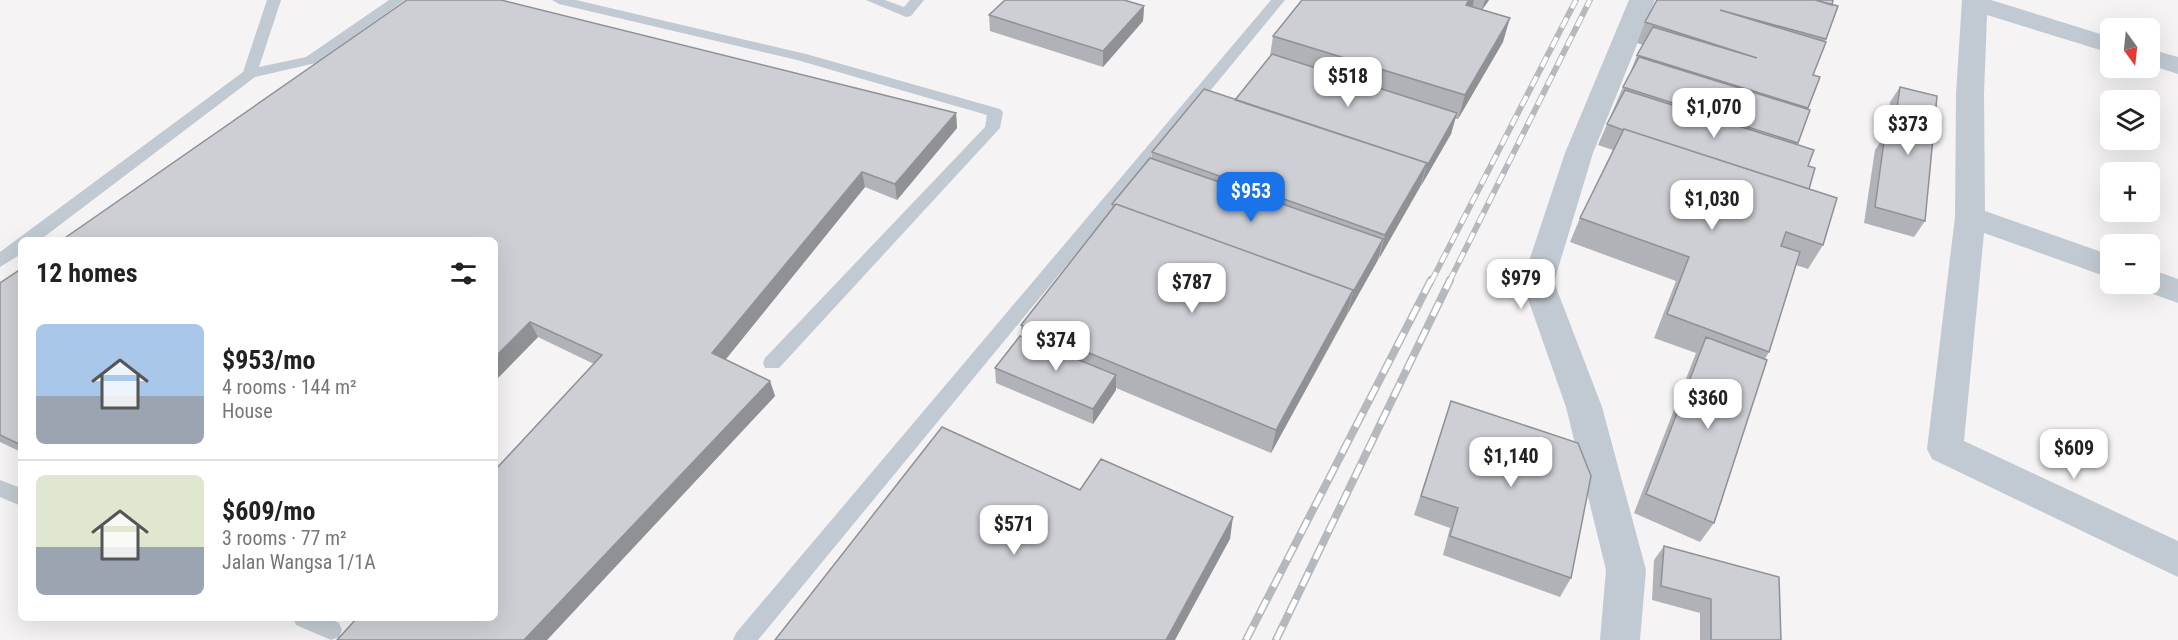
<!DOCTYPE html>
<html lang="en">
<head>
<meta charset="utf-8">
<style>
	body { margin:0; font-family:"Roboto Condensed",sans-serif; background:#f2f2f2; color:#222; height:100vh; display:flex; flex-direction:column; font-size:22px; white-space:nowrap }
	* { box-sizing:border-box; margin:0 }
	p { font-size:20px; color:#767676 }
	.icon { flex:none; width:33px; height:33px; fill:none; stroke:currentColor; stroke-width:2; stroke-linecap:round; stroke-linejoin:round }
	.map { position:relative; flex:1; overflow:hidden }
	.side { position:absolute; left:18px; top:237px; width:480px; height:384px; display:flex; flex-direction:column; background:#fff; border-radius:9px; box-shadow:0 6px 24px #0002 }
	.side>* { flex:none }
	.needle { width:39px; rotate:165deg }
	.fabs { position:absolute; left:2100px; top:18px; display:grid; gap:12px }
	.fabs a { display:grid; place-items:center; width:60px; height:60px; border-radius:9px; background:#fff; box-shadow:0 6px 24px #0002; font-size:30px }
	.price { position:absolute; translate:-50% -51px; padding:0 14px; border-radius:12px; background:#fff; color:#222; font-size:20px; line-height:39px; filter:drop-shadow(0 2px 3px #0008) }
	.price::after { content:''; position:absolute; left:50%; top:36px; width:18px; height:14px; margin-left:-9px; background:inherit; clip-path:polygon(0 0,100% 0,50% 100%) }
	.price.current { background:#1a73e8; color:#fff }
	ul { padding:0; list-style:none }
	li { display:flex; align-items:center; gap:18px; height:150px; padding:0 18px }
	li+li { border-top:2px solid #e0e0e0 }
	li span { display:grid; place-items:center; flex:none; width:168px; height:120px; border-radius:9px; color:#555 }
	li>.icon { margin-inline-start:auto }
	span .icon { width:72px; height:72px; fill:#fffc; stroke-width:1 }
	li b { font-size:26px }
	h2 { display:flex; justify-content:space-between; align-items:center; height:72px; padding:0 18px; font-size:26px }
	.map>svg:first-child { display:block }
</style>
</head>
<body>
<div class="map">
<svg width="2178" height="640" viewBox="0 0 2178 640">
	<rect width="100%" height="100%" fill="#f5f3f3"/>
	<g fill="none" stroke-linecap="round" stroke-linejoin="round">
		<!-- service -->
		<path fill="#c1cad2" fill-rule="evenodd" d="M267,0h14l-22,67 47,-10 83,-57h16l-89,63 -61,14 -215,163h-19v14l-21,13v-15l243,-180z
			M552,0h24l230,54 194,55 3,3 -3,16 -221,240h-14l-2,-5 2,-5 220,-231 2,-12 -190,-55 -238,-56z
			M866,0h19l19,7 6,-7h14l-13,16 -5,1z
			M1271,0h14l-527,640h-25l3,-7z
			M0,480l21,8v18l-21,-9z
			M293,618h35l11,5 3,7 -3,7 -8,3 -35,-15z"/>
		<!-- minor -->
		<path fill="#c1cad2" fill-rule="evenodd" d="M1629,0h26l-62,153 -39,129 48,125 44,163 -6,70h-40l6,-70 -40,-163 -44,-125 43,-129z
			M1962,0h29l119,37v16l-123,-38 -3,79 1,117 125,44v23l-126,-45 -20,208 214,100v36l-246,-118 -5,-10 28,-232 1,-123z
			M2150,49l28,8v17l-28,-9z
			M2150,269l28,10v24l-39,-14 -4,-5h15z"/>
		<defs>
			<path id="rail-far1" d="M1431,282l145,-282
				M1449,282l141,-282"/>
			<path id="rail" d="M1246,640l185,-360
				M1276,640l174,-360"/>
		</defs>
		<!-- rail-far1 casing -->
		<use href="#rail-far1" stroke="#b5b8bd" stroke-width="6"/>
		<!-- rail casing -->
		<use href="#rail" stroke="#b5b8bd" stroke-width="8"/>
		<!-- rail-far1 -->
		<use href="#rail-far1" stroke="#fff" stroke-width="4" stroke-dasharray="11" stroke-linecap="butt"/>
		<!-- rail -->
		<use href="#rail" stroke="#fff" stroke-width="5" stroke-dasharray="15" stroke-linecap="butt"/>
	</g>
	<!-- wall -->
	<path fill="#b0b2b7" d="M1302,0h187l-7,10 21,32 -45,77h-3l-4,15 -73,125 -107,194 -155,-65v2l-23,34 -97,-41 -1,-15 27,-31 -1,-12 91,-117v-4l40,-45v-7l83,-52 35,-44 3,-20z
		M1832,5l6,1 -25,69 7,2 -13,32 3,1 -13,35 11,21 1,23 14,56 -15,24 -12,-4 -27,87 -4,7 -51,164 -14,19 -66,-29 62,-160 -42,-15 22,-57 -106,-39 10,-24 33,-68 -15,-5 25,-58 6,-11 8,-21 6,-10 -6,-2 8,-21z
		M1144,6l-1,15 -40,46 -113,-36 -1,-16z
		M1900,87l25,134 -11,16 -50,-14 11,-73 11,-16 4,-32z
		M956,113l1,15 -60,72 -32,-13 -140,173 45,21 5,15 -228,244h-210l257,-276 -56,-27 -43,44v-141z
		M21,269v183l-21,-10v-159z
		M1451,401l120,177 -11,19 -117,-42 7,-27 -36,-13z
		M1664,546l117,94h-81v-27l-48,-13 2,-40z"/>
	<!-- shaded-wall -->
	<path fill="#909195" d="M1469,0h5l-2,10 -6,-5z
		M1485,0h4l-7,10z
		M1144,6l-1,15 -40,46v-16z
		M1510,18l-7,24 -45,77 7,-24z
		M956,113l1,15 -60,72 -2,-16z
		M1457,113l-6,21 -30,52 6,-20z
		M1427,163l-7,24 -41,72 6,-24z
		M862,172l3,15 -147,182 -6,-16z
		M1383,239l-5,21 -30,53 5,-21z
		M1353,290l-6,24 -76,139 5,-23z
		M530,322l8,15 -43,44v-24z
		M1116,375v15l-23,34v-15z
		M770,381l5,15 -228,244h-23z
		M1233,517l-3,22 -55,101h-9z"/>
	<!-- building -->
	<path fill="#cdcfd5" stroke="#909195" stroke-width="1.5" d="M407,0h94l455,113 -61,71 -33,-12 -150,181 58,28 -246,259h-187l20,-22h138v-148l107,-115 -72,-33 -35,35v-117h-433z
		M1005,0h119l20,6 -41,45 -114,-36z
		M1302,0h167l-3,5 44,13 -45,77 -192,-59z
		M1657,0h158l23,6 -12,33 -106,-29 106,32 -13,33 7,2 -12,31 -171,-53 16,-28 104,31 -112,-36z
		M1815,0h18l-1,5z
		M1272,54l185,59 -30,53v-3l-192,-63z
		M1639,57l171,53 -12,33 -175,-56z
		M1900,87l37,9 -12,125 -50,-14 10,-73 8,2z
		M1204,89l223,74 -42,72 -233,-83z
		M1625,90l189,60 -6,16 7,2 -6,21 -185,-60 -1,1 -16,-6z
		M1624,129l213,69 -14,47 -37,-13 -5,14 19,6 -31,100 -102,-38 22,-57 -109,-39z
		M1150,158l233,81 -30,53h-1l1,-2 -237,-86 -1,1 -3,-1z
		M1116,204l237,86 -77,140 -255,-105z
		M21,269v176l-21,-10v-152z
		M1020,336l96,39 -23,34 -98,-41z
		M1706,337l61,23 -53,163 -68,-29z
		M1451,401l127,42 13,33 -20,102 -121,-42 8,-28 -37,-12z
		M942,427l138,63 21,-31 132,58 -67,123h-391z
		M1664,546l115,31 2,63h-70v-41l-50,-13z"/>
</svg>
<div class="fabs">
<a><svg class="needle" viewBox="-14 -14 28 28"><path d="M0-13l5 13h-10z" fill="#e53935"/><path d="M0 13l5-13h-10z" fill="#767676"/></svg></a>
<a><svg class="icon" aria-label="layers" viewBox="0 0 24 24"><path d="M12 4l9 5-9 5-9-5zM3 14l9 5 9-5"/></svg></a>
<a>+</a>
<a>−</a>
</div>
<b class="price" style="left:1348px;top:108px">$518</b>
<b class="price" style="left:1714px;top:139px">$1,070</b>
<b class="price" style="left:1908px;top:156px">$373</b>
<b class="price current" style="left:1251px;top:223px">$953</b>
<b class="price" style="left:1712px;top:231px">$1,030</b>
<b class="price" style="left:1521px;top:310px">$979</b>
<b class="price" style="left:1192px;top:314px">$787</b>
<b class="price" style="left:1056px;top:372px">$374</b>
<b class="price" style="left:1708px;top:430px">$360</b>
<b class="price" style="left:2074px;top:480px">$609</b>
<b class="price" style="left:1511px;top:488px">$1,140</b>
<b class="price" style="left:1014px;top:556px">$571</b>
<section class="side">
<h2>12 homes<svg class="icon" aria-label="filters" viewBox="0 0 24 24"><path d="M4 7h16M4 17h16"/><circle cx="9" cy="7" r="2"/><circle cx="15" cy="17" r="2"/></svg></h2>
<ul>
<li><span style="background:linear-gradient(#a9c7e8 60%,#9aa5b1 0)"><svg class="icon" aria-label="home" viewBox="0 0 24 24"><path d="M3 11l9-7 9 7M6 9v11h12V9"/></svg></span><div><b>$953/mo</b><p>4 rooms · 144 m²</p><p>House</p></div></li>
<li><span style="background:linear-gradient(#dfe7d0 60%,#9aa5b1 0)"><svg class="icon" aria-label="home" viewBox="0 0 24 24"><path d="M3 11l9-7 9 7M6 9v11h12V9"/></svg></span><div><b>$609/mo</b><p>3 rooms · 77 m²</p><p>Jalan Wangsa 1/1A</p></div></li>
</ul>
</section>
</div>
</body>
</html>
